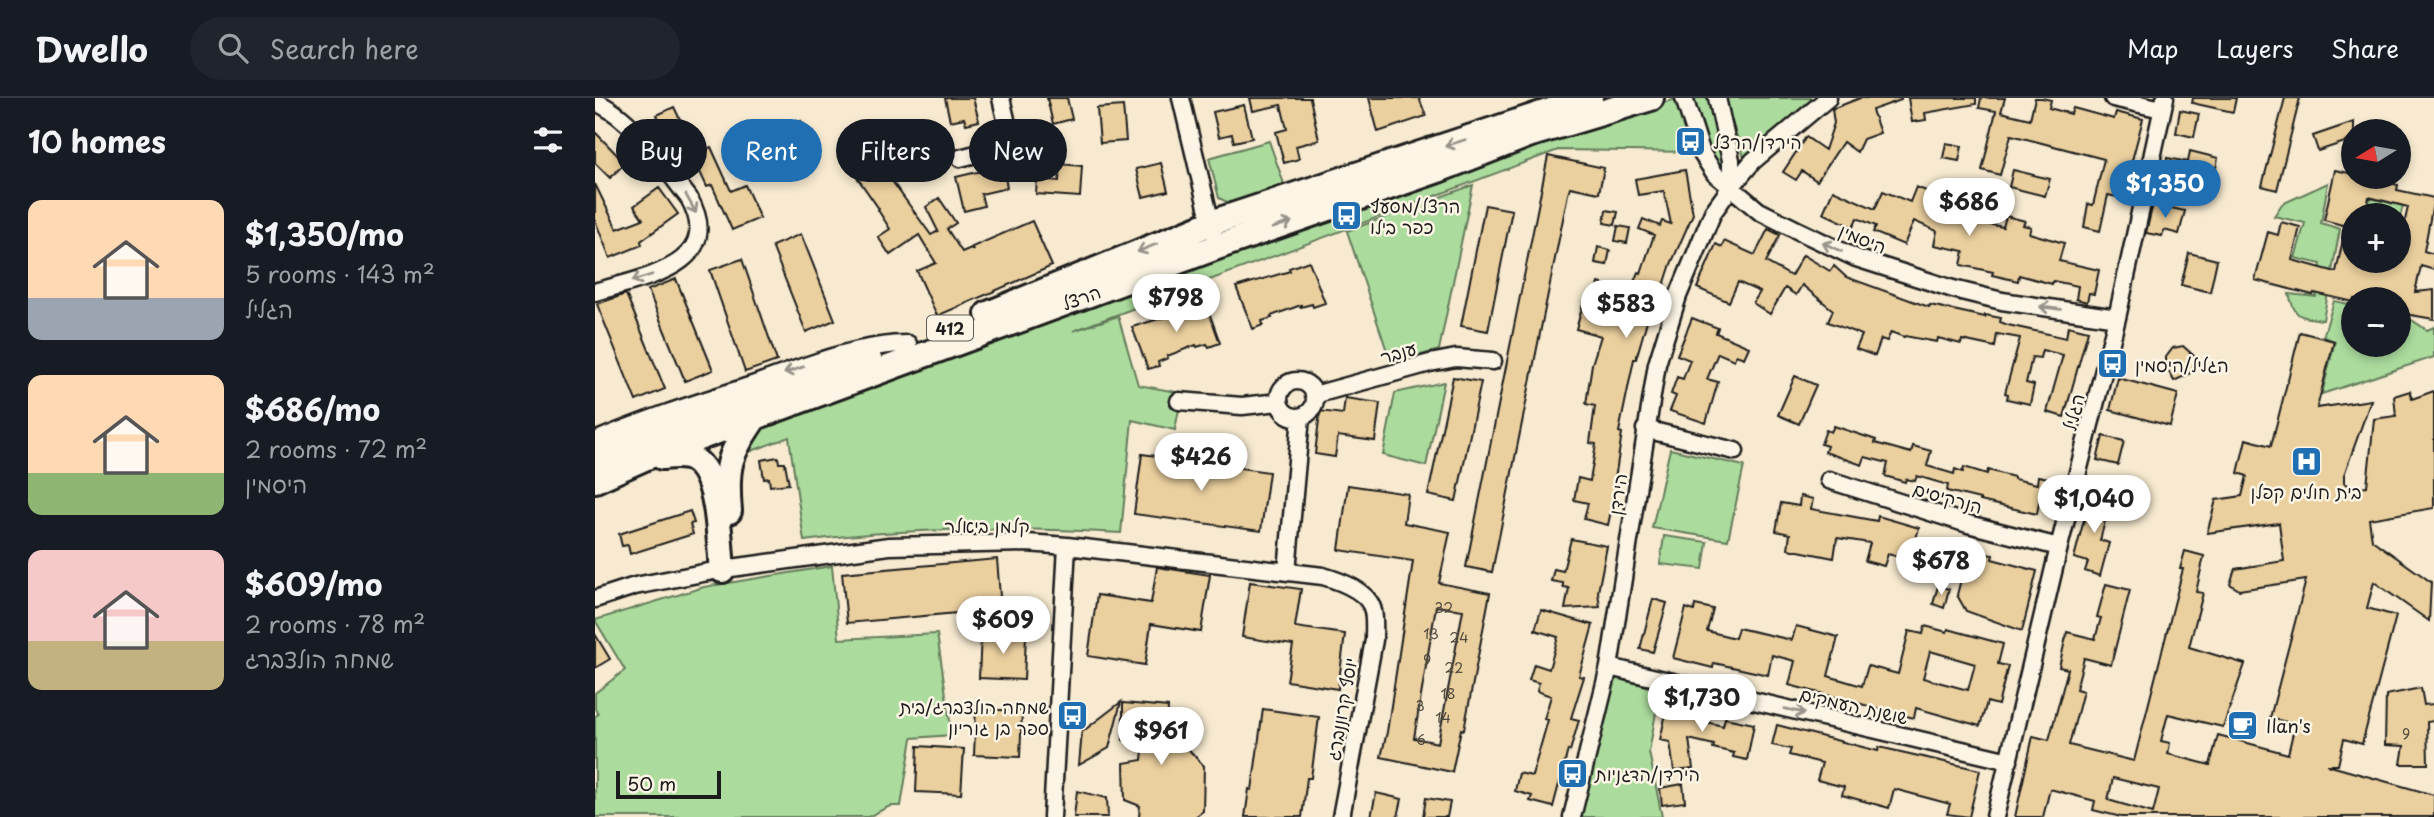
<!DOCTYPE html>
<html lang="en">
<head>
<meta charset="utf-8">
<style>
	body { margin:0; font-family:"Playpen Sans","Playpen Sans Hebrew",sans-serif; background:#20242c; color:#f1f3f6; height:100vh; display:flex; flex-direction:column; font-size:26px; white-space:nowrap }
	* { box-sizing:border-box; margin:0 }
	p { font-size:23px; color:#9ea1a6 }
	.icon { flex:none; width:38px; height:38px; fill:none; stroke:currentColor; stroke-width:2; stroke-linecap:round; stroke-linejoin:round }
	.map { position:relative; flex:1; overflow:hidden }
	.panel { display:flex; flex-direction:column; background:#171b24; width:595px }
	.panel>* { flex:none }
	.banner { position:absolute; left:21px; top:21px; width:665px; height:63px; display:flex; gap:14px }
	.needle { width:46px; rotate:259deg }
	.tools { position:absolute; left:1746px; top:21px; display:grid; gap:14px }
	.tools a { display:grid; place-items:center; width:70px; height:70px; border-radius:50%; background:#171b24; box-shadow:0 4px 10px #0003; font-size:35px }
	.scale { position:absolute; left:21px; bottom:18px; width:105px; box-sizing:border-box; padding-left:7px; border:4px solid #1c1c1c; border-top:0; font-size:19px; line-height:24px; white-space:nowrap; color:#1c1c1c; -webkit-text-stroke:5px #fcf5e5; paint-order:stroke }
	.price { position:absolute; translate:-50% -60px; padding:0 16px; border-radius:24px; background:#fff; color:#222; font-size:23px; line-height:46px; filter:drop-shadow(0 2px 4px #0008) }
	.price::after { content:''; position:absolute; left:50%; top:42px; width:21px; height:16px; margin-left:-10px; background:inherit; clip-path:polygon(0 0,100% 0,50% 100%) }
	.price.current { background:#1f6fb2; color:#fff }
	ul { padding:0; list-style:none }
	li { display:flex; align-items:center; gap:21px; height:175px; padding:0 28px }
	li span { display:grid; place-items:center; flex:none; width:196px; height:140px; border-radius:14px; color:#555 }
	li>.icon { margin-inline-start:auto }
	span .icon { width:84px; height:84px; fill:#fffc; stroke-width:1 }
	li b { font-size:30px }
	h2 { display:flex; justify-content:space-between; align-items:center; height:84px; padding:0 28px; font-size:30px }
	.pill { padding:0 24px; border-radius:32px; background:#171b24; box-shadow:0 4px 10px #0003; font-size:24px; line-height:63px }
	.pill.current { background:#1f6fb2; color:#fff }
	header { display:flex; align-items:center; gap:42px; box-sizing:border-box; height:98px; padding:0 35px; background:#171b24; border-bottom:2px solid #363941 }
	header strong { font-size:33px }
	nav { display:flex; gap:38px; margin-inline-start:auto; font-size:24px }
	.search { width:490px; height:63px; background:#20242c; display:flex; align-items:center; gap:18px; box-sizing:border-box; padding:0 24px; border-radius:38px; color:#9ea1a6; font-size:26px }
	main { display:flex; flex:1; min-height:0 }
	.map>svg:first-child { display:block }
</style>
</head>
<body>
<header>
<strong>Dwello</strong>
<div class="search"><svg class="icon" aria-label="search" viewBox="0 0 24 24"><circle cx="10" cy="10" r="6"/><path d="M15 15l6 6"/></svg>Search here</div>
<nav><a>Map</a><a>Layers</a><a>Share</a></nav>
</header>
<main>
<section class="panel">
<h2>10 homes<svg class="icon" aria-label="filters" viewBox="0 0 24 24"><path d="M4 7h16M4 17h16"/><circle cx="9" cy="7" r="2"/><circle cx="15" cy="17" r="2"/></svg></h2>
<ul>
<li><span style="background:linear-gradient(#ffd9b3 70%,#9aa5b1 0)"><svg class="icon" aria-label="home" viewBox="0 0 24 24"><path d="M3 11l9-7 9 7M6 9v11h12V9"/></svg></span><div><b>$1,350/mo</b><p>5 rooms · 143 m²</p><p>הגליל</p></div></li>
<li><span style="background:linear-gradient(#ffd9b3 70%,#8fb573 0)"><svg class="icon" aria-label="home" viewBox="0 0 24 24"><path d="M3 11l9-7 9 7M6 9v11h12V9"/></svg></span><div><b>$686/mo</b><p>2 rooms · 72 m²</p><p>היסמין</p></div></li>
<li><span style="background:linear-gradient(#f6c9c9 65%,#c2b280 0)"><svg class="icon" aria-label="home" viewBox="0 0 24 24"><path d="M3 11l9-7 9 7M6 9v11h12V9"/></svg></span><div><b>$609/mo</b><p>2 rooms · 78 m²</p><p>שמחה הולצברג</p></div></li>
</ul>
</section>
<div class="map">
<svg width="1839" height="719" viewBox="0 0 1839 719">
	<rect width="100%" height="100%" fill="#f7ead0"/>
	<filter id="ink" filterUnits="userSpaceOnUse"><feTurbulence type="fractalNoise" baseFrequency=".0143" numOctaves="2"/><feDisplacementMap in="SourceGraphic" scale="14" xChannelSelector="R" yChannelSelector="G"/><feConvolveMatrix kernelMatrix="1 2 1 2 8 2 1 2 1" color-interpolation-filters="sRGB"/></filter>
	<g filter="url(#ink)">
		<!-- green -->
		<path fill="#abdc9d" stroke="#647c5c" stroke-width="2" d="M1092,0h26l13,67 -4,3 -8,-1z
			M1129,0h94l-73,62z
			M1081,1l18,53 -136,-2 -485,181 45,-15 20,69 44,8 -7,37 -43,-10 -11,113c-106,-6 -212,-6 -317,8l-15,-104 -59,22 15,-24 469,-176 321,-117z
			M674,43l15,43 -53,20 -12,-6 -10,-40z
			M1733,85l-7,40 19,6 -17,91c-24,-3 -28,-2 -34,-26l27,3 5,-33 -26,-6 10,-35 -31,-7 8,-12z
			M878,87l-34,165 -48,13 -44,-132z
			M1775,100l33,8 -4,15v-6h-33z
			M1739,203l20,4v40h45v-29l8,1 20,13 7,-3v30l-112,37 13,-53 -12,-4z
			M849,284l-18,84 -43,-11 12,-62z
			M1075,351l74,17 -16,74 -76,-12z
			M1069,438l43,6 -4,27 -43,-5z
			M237,468l7,73 98,-5 15,101 -40,3 -11,68h-11l-22,11h-273v-100l3,-3 -3,-5v-16l30,-23 -30,-50 109,-33z
			M1018,579l47,13 -11,62 13,65h-87z"/>
		<!-- building -->
		<path fill="#ebd09f" stroke="#1c1c1c" stroke-width="2" fill-rule="evenodd" d="M350,0h28l6,23 -13,3 -2,-6 -14,3z
			M452,0h20l5,21 -19,5z
			M655,0h60l9,42 -23,6 3,13 -15,4 -8,-31 11,-3 -6,-24 -28,6z
			M774,0h50l7,18 -48,16z
			M1265,0h41v2l-29,10 8,23 -17,6 -6,13 -14,-10 -26,39 -15,-10 -6,9 -13,-8 23,-35 19,13 9,-27 -2,-14z
			M1313,0h68v6l-51,9 1,7 -14,2z
			M1386,0h24l-4,14 29,7 5,-21h7l9,2 -2,8 22,6 2,-6 41,11 2,-7 27,7 -21,79 -14,-3 -8,36 -16,-4 4,-23 5,1 11,-46 -93,-24 -11,40 -18,-5 14,-59 -17,-3z
			M1598,0h43l-3,14 -41,-9z
			M1690,0h15l-23,92 -15,-4z
			M649,7l8,33 -18,4 -2,-8 -13,3 -6,-25z
			M528,8l3,35 -26,2 -3,-35z
			M79,9l16,33 -17,8 -16,-33z
			M1585,12l19,4 -5,23 -18,-4z
			M206,23l9,11 -18,13 -8,-11z
			M1759,24v17l-36,12 -5,-15z
			M0,34l30,31 -15,15 -15,-15z
			M345,38l8,16 -39,20 -8,-16z
			M1351,45l16,3 -3,15 -16,-3z
			M116,49l20,44 14,-6 15,33 -28,12 -20,-45 -5,2 -15,-32z
			M1595,53l28,7 -7,34 -49,-11 5,-23 21,4z
			M278,57l58,80 7,-4 -12,-24 13,-9 17,25 -9,6 15,23 9,-4 2,3 -1,-4 60,-26 20,45 -115,50 -20,-45 19,-8 -17,-28 -29,20 -12,-18 12,-8 -12,-19 1,-1 -27,-39z
			M953,58l56,12 -5,25 -29,-6 -2,7 -76,378 -26,-5z
			M566,65l7,28 -25,6 -7,-28z
			M465,66l22,2 -2,31 -44,-3 1,-15 22,2z
			M408,68l4,22 -26,6 3,12 -20,5 -8,-34z
			M1090,72l8,44 -22,50 -17,52 -5,-2 -13,45h-2l-15,73 3,1 -8,53 2,1 -8,38 -24,-6 4,-16 -14,-3 4,-22 12,3 6,-37 -6,-1 5,-37 -9,-2 6,-40 9,-28 -25,-7 8,-28 9,3 6,-21 19,6 -5,29 6,2 19,-48 3,1 13,-38 -15,-6 4,-10 17,7 2,-5 9,3 -7,-33 -26,4 -3,-16z
			M1418,72l37,9 -5,17 -36,-9z
			M1740,72l19,4v3h10l34,8 -1,5 37,8 -10,53 10,3v16l-13,-4 -6,26 19,-2v29l-35,-6v-14h-45v3l-40,-9 -1,2 -58,-15 13,-48 10,3 3,-13 19,5 -8,33 44,12 10,-46 -22,-6zM1774,99l39,10 -9,40v14h-45v-46h11z
			M0,86l22,45 26,-10 -9,-13 25,-18 19,26 -37,27 1,4 -32,13 -15,-38z
			M1321,89l18,7 -1,3 38,7 -3,16 35,7 3,-11 19,5 -2,4 8,2 -2,6 35,10 -5,18 40,9 -5,24 -5,-1 -2,9 -11,-3 2,-13 -25,-5 -1,3 -33,-9 -1,6 -26,-6 1,-3 -32,-7 3,-14 -30,-6 3,-14 -23,-10 -10,24 -31,-13 3,-6 -19,-8 -4,9 -30,-14 10,-23 42,19 8,-18 27,11z
			M1558,106l32,7 -6,23 -15,-4 -2,6 -16,-3z
			M890,107l27,5 -24,121 -27,-5z
			M1011,112l12,2 -3,13 -11,-2z
			M1023,128l12,2 -3,15 -12,-2z
			M1173,131l12,6 -14,27 25,14 12,-21 27,16 4,-5 12,11 83,30 1,-2 55,12v-2l16,3 -1,4 8,3 58,13 2,-12 20,5 -24,86 -17,-5 16,-57 -21,-5 -2,8 -8,-1 -6,26 8,2 -4,19 -23,-5 1,-5 -3,-1 15,-55 -23,-4 -2,13 -33,-7 -1,4 -23,-6 -1,4 -32,-6 -1,1 -13,-5 -4,9 -6,-2 -6,17 -19,-7 6,-14 -34,-13 5,-12 -31,-25 -6,10 -11,-7 -15,26 -17,-11 7,-11 -22,-10 -9,20 -32,-14 19,-44 6,3 2,-6 31,14z
			M206,136l34,86 -29,12 -34,-86z
			M1003,149l12,3 -3,15 -12,-2z
			M1594,155l28,7 -7,32 -29,-7z
			M147,161l35,102 -32,11 -35,-102z
			M714,163l16,42 -12,4 -1,-3 -11,3v-2l-30,11 1,2 -10,3 1,4 -10,4 -17,-42 54,-16 -1,-3z
			M81,181l37,91 -28,11 -37,-91z
			M31,196l39,95 -29,12 -39,-97z
			M610,203l15,42 -11,4 -2,-3 -10,3 -1,-2 -29,11 1,2 -10,4 1,4 -11,3 -16,-42 53,-16v-2z
			M1097,220l26,10 -2,5 33,14 -5,11 -8,-3 -2,5 -16,-7 -11,26 11,3 -12,41 -36,-12 6,-15 -5,-2 6,-17 6,2 7,-19 -13,-5z
			M1705,234l34,9 -17,67 54,-8 -27,75v8l8,5 15,-2 7,-67 22,-3 -2,-20 16,-5 2,8 22,-8v117l-65,11 3,21 59,42 -2,39 -55,-39 -7,26 29,8 -34,128 -18,-5 -6,26h-11l107,30v22h-313l-28,-7 2,-9 -45,-12 -7,28h-28l18,-81 16,4 19,-71 -9,-2 8,-35 28,7 6,-21 -4,-1 9,-33 24,6 -19,75 -27,-7 -8,31 7,2 -14,54 65,16 49,-192h-3l5,-18 19,5 -8,36 7,1 -14,54 56,17 -22,63 -55,-13 -7,27 9,2 -2,11 42,11 8,-30 70,19 7,-30 -25,-6 36,-138 -67,10 -9,-6 5,-15 49,-8 -5,-38 -72,10 9,-33 26,-4 5,-20 -9,-3 8,-34 25,7zM1518,680l46,11 -6,24 -45,-13z
			M1588,248l11,10v10l-5,8 -15,7 -8,-14v-10l7,-9z
			M1200,278l21,9 -17,39 -21,-9z
			M858,279l28,5 -25,119 -28,-6z
			M1523,280l60,16 -8,32 -60,-16z
			M750,300l35,5 -5,38 -37,-5 -3,21 -20,-3 5,-43 23,3z
			M1239,328l42,14 -1,3 36,10 2,-7 18,5 -4,15 27,8 1,-5 8,3 1,-5 23,7 1,-4 26,7v2l23,5 1,-8 16,3 -3,20 -11,-2 -3,17 -57,-13v-2l-33,-8 1,-6 -31,-9 -2,5 -9,-2 -1,3 -20,-6 3,-13 -23,-6 -3,8 -37,-13 2,-6 -6,-2 5,-14 5,2z
			M1508,338l21,5 -6,24 -21,-5z
			M547,356l127,18 -8,59 -127,-17z
			M183,359l1,6h6l4,21 -19,2 -1,-8 -5,1 -3,-19z
			M753,387l60,9 -4,29 46,9 -11,51 51,10 -26,137 -3,-1 -9,43 -71,-15 6,-25 26,-171 -74,-11zM841,508l27,4 -25,133 -24,-5z
			M1496,395l20,6 -11,41 9,3 -9,33 -15,-5 3,-9 -14,-4z
			M1205,398l13,3 -2,10 66,12 1,-5 41,12 -9,32 -22,-6 -4,12 -19,-5 5,-18 -33,-5 -3,20 -46,-9 2,-15 -14,-3 5,-28 18,3z
			M95,413l4,12 -4,1 3,10 -63,20 -2,-9 -6,1 -3,-12z
			M976,441l36,7 -9,46 2,15 -35,2 4,-21 -6,-1v-4l-12,-2 3,-12 9,2z
			M1373,453l25,4 -1,4 45,12 -15,60 -56,-20 -9,-16z
			M402,461l4,50 -154,14 -5,-50z
			M562,469l53,8 -9,57 -50,-8 -6,41 -57,-9 9,-61 54,8z
			M655,484l51,7 -6,38 50,7 -7,55 -51,-8 6,-36 -51,-8z
			M1343,488l11,3 -5,19 -11,-4z
			M1058,501l14,4 -14,49 -13,-3z
			M1100,507l18,4 -6,22 28,7 3,-10 54,12 4,-14 42,11 -10,39 34,10 6,-20 30,8 11,-43 14,3 2,-8 22,6 1,-3 55,15 -5,20 10,2 -10,39 -11,-3 -7,24 -64,-18 -2,10 -125,-33 6,-24 -23,-6 -4,20 -54,-12 -1,5 -40,-10 13,-50 8,3zM1335,553l45,13 -7,26 -45,-12z
			M946,512l52,15 -14,51 5,1 -13,41 8,2 -9,31 -2,-1 -15,57 -23,-6 2,-5 -17,-5 4,-18 13,3 16,-56 -4,-1 7,-23 -14,-5 2,-8 -10,-3 5,-16 15,5 9,-32 -23,-7z
			M386,535l45,2 -2,45 -45,-2z
			M0,536l15,25 -15,9z
			M1826,590l3,17 10,-1v17l-7,1 1,42h-27l3,-18 -19,-1 1,-50z
			M1074,602l36,9 -3,12 21,5 2,-8 29,6 -7,36 -14,-3 1,-4 -21,-5 1,-3 -25,-6 4,30 -19,2 -4,-29 -10,-2z
			M526,604l-12,46 -30,17 3,-33z
			M528,605l45,4 -2,36 12,-5 26,28 -1,45 -8,6h-56l1,-11 -15,-6 -1,-37 18,-3 2,-20h-21z
			M381,611l46,2 -2,46 -46,-2z
			M668,611l56,8 -8,61h-4l-5,39h-57l4,-28 3,1z
			M1182,627l101,26 1,-4 101,23 -11,47 -22,-3 3,-10 -56,-15 -5,19 -47,-13 2,-8 -27,-7 5,-17 -33,-8 2,-6 -19,-4z
			M323,648l46,3 -3,45 -45,-2z
			M1088,686l2,18 -23,3 -2,-17z
			M482,693l30,7 1,19h-34z
			M781,695l26,6 -4,18h-27z
			M831,700l24,4 -3,15h-24z"/>
		<g fill="none" stroke-linecap="round" stroke-linejoin="round">
			<defs>
				<path id="minor" d="M586,0l32,134
					M1089,0l18,56 13,20 44,37 40,20 57,27 97,31 49,12 115,17
					M1122,0l14,62v27
					M1518,0l49,11
					M0,4c38,15 69,65 94,96 38,68 -48,80 -94,94
					M365,60l52,-13 -11,-47
					M684 301a18 18 0 1 1 36 0a18 18 0 1 1-36 0Z
					M719,297l116,-32 26,-5 37,3
					M584,303l63,5 37,-4
					M1050,331l90,22
					M0,343c51,-22 105,-39 157,-56 50,-17 103,-41 156,-41
					M1234,382l139,44 91,23
					M692,473l14,-154
					M0,501l40,-13 89,-17 165,-23 138,-3 40,3 256,30c17,5 46,15 50,35 2,9 1,19 1,29l-33,177
					M1014,569l400,94
					M457,719l15,-271
					M977,719l37,-150 48,-303 21,-68 35,-84 18,-25 22,-26 75,-63
					M1400,719l64,-270 58,-229 48,-220"/>
				<path id="primary" d="M393,216l223,-91 379,-125
					M67,359c10,-1 23,-3 32,3 26,16 25,82 28,110
					M0,361l91,-36 183,-64
					M0,382l49,-22 573,-211 221,-77 90,-35 123,-37
					M134,413c-4,-45 0,-57 26,-94"/>
			</defs>
			<!-- minor casing -->
			<use href="#minor" stroke="#1c1c1c" stroke-width="21"/>
			<!-- primary casing -->
			<use href="#primary" stroke="#1c1c1c" stroke-width="30"/>
			<!-- minor -->
			<use href="#minor" stroke="#fcf5e5" stroke-width="16"/>
			<!-- primary -->
			<use href="#primary" stroke="#fcf5e5" stroke-width="24"/>
		</g>
		<!-- one-way arrows -->
		<defs><path id="oneway-shaft" d="M-6 0H5M1.5-3L5.5 0L1.5 3" fill="none" stroke-width="1.6" stroke-linecap="round" stroke-linejoin="round" transform="scale(1.75)"/></defs>
		<g stroke="#97938b">
			<use href="#oneway-shaft" transform="translate(860 45) rotate(162)"/>
			<use href="#oneway-shaft" transform="translate(96 106) rotate(61)"/>
			<use href="#oneway-shaft" transform="translate(687 127) rotate(-19)"/>
			<use href="#oneway-shaft" transform="translate(1237 149) rotate(-155)"/>
			<use href="#oneway-shaft" transform="translate(552 150) rotate(158)"/>
			<use href="#oneway-shaft" transform="translate(47 180) rotate(162)"/>
			<use href="#oneway-shaft" transform="translate(1455 210) rotate(-172)"/>
			<use href="#oneway-shaft" transform="translate(199 272) rotate(161)"/>
			<use href="#oneway-shaft" transform="translate(1200 613) rotate(13)"/>
		</g>
	</g>
	<!-- icons -->
	<defs>
		<symbol id="bus-square" viewBox="-11 -11 22 22"><rect x="-9" y="-9" width="18" height="18" rx="4" fill="#1f6fb2" stroke="#fcf5e5"/><path d="M-5-6H5V4H4V6H2V4H-2V6H-4V4H-5ZM-3.5-4V0h7V-4ZM-3.5 1.2v1.5H-2V1.2ZM2 1.2v1.5H3.5V1.2Z" fill="#fff"/></symbol>
		<symbol id="hospital-square" viewBox="-11 -11 22 22"><rect x="-9" y="-9" width="18" height="18" rx="4" fill="#1f6fb2" stroke="#fcf5e5"/><path d="M-5-5h3v3.5h4V-5h3V5h-3V1.5h-4V5h-3Z" fill="#fff"/></symbol>
		<symbol id="cafe-square" viewBox="-11 -11 22 22"><rect x="-9" y="-9" width="18" height="18" rx="4" fill="#1f6fb2" stroke="#fcf5e5"/><path d="M-5.5-4.5H6V0H3Q3 3.5 0 3.5H-2.5Q-5.5 3.5-5.5 0ZM3-3.2v2h1.7v-2ZM-6 4.5H4V6H-6Z" fill="#fff"/></symbol>
	</defs>
	<g fill-rule="evenodd">
		<use href="#bus-square" x="1078" y="26" width="35" height="35"/>
		<use href="#bus-square" x="734" y="100" width="35" height="35"/>
		<use href="#bus-square" x="1500" y="248" width="35" height="35"/>
		<use href="#hospital-square" x="1694" y="346" width="35" height="35"/>
		<use href="#bus-square" x="460" y="600" width="35" height="35"/>
		<use href="#cafe-square" x="1630" y="610" width="35" height="35"/>
		<use href="#bus-square" x="960" y="658" width="35" height="35"/>
	</g>
	<g text-anchor="middle" dominant-baseline="central" stroke-width="5" stroke-linejoin="round" paint-order="stroke">
		<!-- number labels -->
		<g font-size="14" fill="#50493d">
			<text x="849" y="509">32</text>
			<text x="836" y="535">13</text>
			<text x="864" y="539">24</text>
			<text x="832" y="561">9</text>
			<text x="859" y="569">22</text>
			<text x="853" y="595">18</text>
			<text x="825" y="607">3</text>
			<text x="848" y="619">14</text>
			<text x="1811" y="635">9</text>
			<text x="826" y="641">6</text>
		</g>
		<!-- shield labels -->
		<rect fill="#fcf5e5" stroke="#5f5d58" stroke-width="2" x="332" y="217.5" width="46" height="25" rx="5"/>
		<g font-size="16" font-weight="bold" fill="#1c1c1c">
			<text x="355" y="230">412</text>
		</g>
		<!-- poi labels -->
		<g font-size="18" fill="#1c1c1c" stroke="#fcf5e5" text-anchor="start">
			<text x="1118" y="43">הירדן/הרצל</text>
			<text x="775" y="107">הרצל/מסעף<tspan x="775" dy="21">כפר בילו</tspan></text>
			<text x="1540" y="266">הגליל/היסמין</text>
			<text x="1711" y="393" text-anchor="middle">בית חולים קפלן</text>
			<text x="454" y="608" text-anchor="end">שמחה הולצברג/בית<tspan x="454" dy="21">ספר בן גוריון</tspan></text>
			<text x="1671" y="627">Ilan's</text>
			<text x="1000" y="675">הירדן/הדגניות</text>
		</g>
		<!-- street labels -->
		<g font-size="18" fill="#1c1c1c" stroke="#fcf5e5">
			<text transform="translate(1268 140) rotate(22)">היסמין</text>
			<text transform="translate(486 199) rotate(-20)">הרצל</text>
			<text transform="translate(803 254) rotate(-16)">ענבר</text>
			<text transform="translate(1478 314) rotate(-76)">הגליל</text>
			<text transform="translate(1022 396) rotate(-82)">הירדן</text>
			<text transform="translate(1353 399) rotate(16)">הנרקיסים</text>
			<text x="392" y="427">קלמן ביאלר</text>
			<text transform="translate(1259 607) rotate(13)">שושנת העמקים</text>
			<text transform="translate(746 611) rotate(-80)">יוסף קרוננברג</text>
		</g>
	</g>
</svg>
<div class="tools">
<a><svg class="needle" viewBox="-14 -14 28 28"><path d="M0-13l5 13h-10z" fill="#e53935"/><path d="M0 13l5-13h-10z" fill="#9ea1a6"/></svg></a>
<a>+</a>
<a>−</a>
</div>
<div class="scale">50 m</div>
<b class="price current" style="left:1570px;top:122px">$1,350</b>
<b class="price" style="left:1374px;top:140px">$686</b>
<b class="price" style="left:581px;top:236px">$798</b>
<b class="price" style="left:1031px;top:242px">$583</b>
<b class="price" style="left:606px;top:395px">$426</b>
<b class="price" style="left:1499px;top:437px">$1,040</b>
<b class="price" style="left:1346px;top:499px">$678</b>
<b class="price" style="left:408px;top:558px">$609</b>
<b class="price" style="left:1107px;top:636px">$1,730</b>
<b class="price" style="left:566px;top:669px">$961</b>
<div class="banner">
<a class="pill">Buy</a>
<a class="pill current">Rent</a>
<a class="pill">Filters</a>
<a class="pill">New</a>
</div>
</div>
</main>
</body>
</html>
